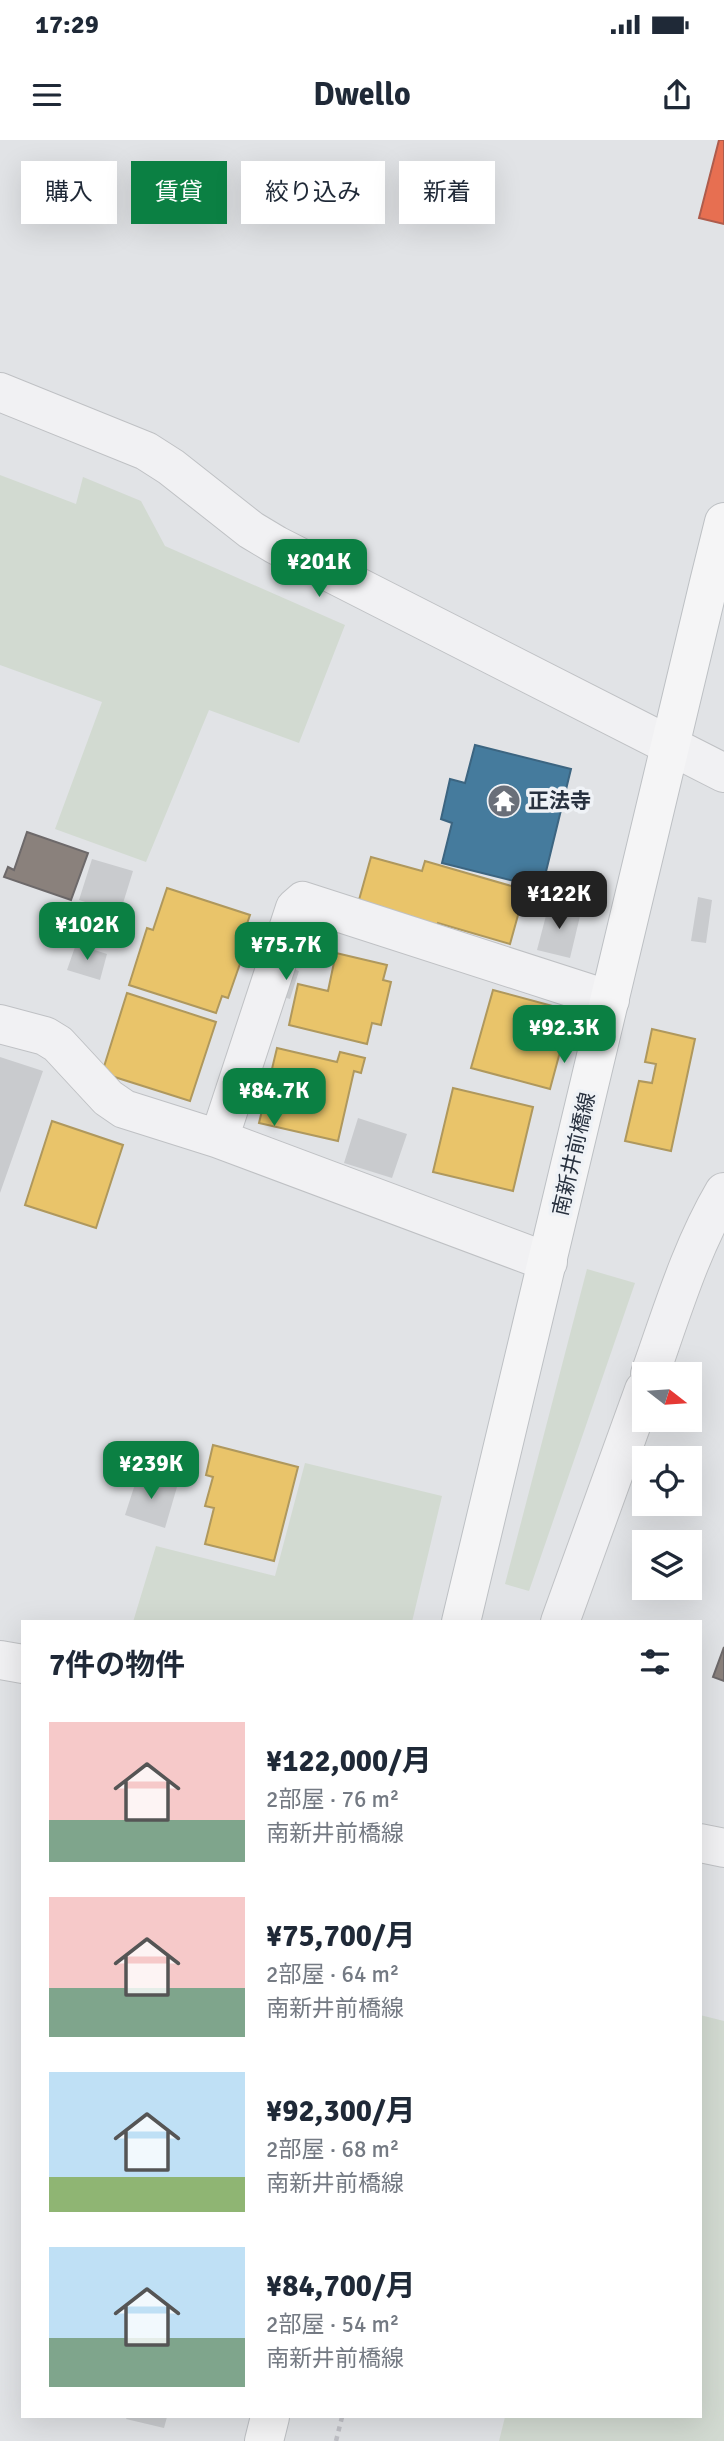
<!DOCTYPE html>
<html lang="ja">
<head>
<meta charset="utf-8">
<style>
	body { margin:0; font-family:Signika,"Noto Sans JP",sans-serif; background:#f2f2f3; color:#1f2937; height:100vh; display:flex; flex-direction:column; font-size:26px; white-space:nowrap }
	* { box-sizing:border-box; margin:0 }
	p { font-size:23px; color:#747a83 }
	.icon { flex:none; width:38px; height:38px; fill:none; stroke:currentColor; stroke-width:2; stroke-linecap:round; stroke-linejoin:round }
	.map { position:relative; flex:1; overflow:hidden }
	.drawer { position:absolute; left:21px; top:1480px; width:681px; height:798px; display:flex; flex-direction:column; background:#fff; border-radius:0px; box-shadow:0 7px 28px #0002 }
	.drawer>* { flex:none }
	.banner { position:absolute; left:21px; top:21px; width:682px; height:63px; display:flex; gap:14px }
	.needle { width:46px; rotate:107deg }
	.tools { position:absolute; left:632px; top:1222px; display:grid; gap:14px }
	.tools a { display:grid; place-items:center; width:70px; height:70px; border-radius:0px; background:#fff; box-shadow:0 7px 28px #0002; font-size:35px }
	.price { position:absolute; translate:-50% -60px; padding:0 16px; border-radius:14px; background:#0b8043; color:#fff; font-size:23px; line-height:46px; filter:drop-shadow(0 2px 4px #0008) }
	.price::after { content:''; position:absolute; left:50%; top:42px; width:21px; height:16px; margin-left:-10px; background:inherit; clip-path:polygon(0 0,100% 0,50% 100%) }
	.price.selected { background:#222; color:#fff }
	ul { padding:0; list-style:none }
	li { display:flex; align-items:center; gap:21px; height:175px; padding:0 28px }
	li span { display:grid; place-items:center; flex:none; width:196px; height:140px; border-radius:0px; color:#555 }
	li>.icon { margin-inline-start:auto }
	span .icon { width:84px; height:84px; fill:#fffc; stroke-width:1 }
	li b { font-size:30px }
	h2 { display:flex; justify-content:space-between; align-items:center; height:84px; padding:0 28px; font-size:30px }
	.pill { padding:0 24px; border-radius:0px; background:#fff; box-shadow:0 7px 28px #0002; font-size:24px; line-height:63px }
	.pill.selected { background:#0b8043; color:#fff }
	.status { display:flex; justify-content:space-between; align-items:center; height:49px; padding:0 35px; background:#fff; direction:ltr }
	.status svg { height:19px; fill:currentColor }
	header { display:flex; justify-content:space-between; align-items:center; height:91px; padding:0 28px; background:#fff; font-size:32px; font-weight:800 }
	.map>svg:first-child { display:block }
</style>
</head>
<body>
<div class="status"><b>17:29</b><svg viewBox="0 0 49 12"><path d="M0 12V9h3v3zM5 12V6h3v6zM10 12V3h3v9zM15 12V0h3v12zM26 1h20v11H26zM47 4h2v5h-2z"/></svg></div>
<header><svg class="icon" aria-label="menu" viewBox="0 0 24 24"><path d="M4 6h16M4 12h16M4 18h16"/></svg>Dwello<svg class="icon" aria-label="share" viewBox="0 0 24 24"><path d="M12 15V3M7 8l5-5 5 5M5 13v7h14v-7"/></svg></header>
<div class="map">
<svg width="724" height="2301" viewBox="0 0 724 2301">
	<rect width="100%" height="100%" fill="#e1e3e6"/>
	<!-- green -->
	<path fill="#d2dad1" d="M0,335l76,29 7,-27 58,24 24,45 180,79 -46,118 -90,-33 -63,152 -91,-33 47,-127 -102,-37z
		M587,1129l48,14 -106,308 -24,-7z
		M305,1323l137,33 -30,126h-279l23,-76 119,30z
		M700,1875l24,6v420h-225l6,-24h195z"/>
	<!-- homes -->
	<path fill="#e9c46a" stroke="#af985d" stroke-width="2" d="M371,717l51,14 3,-10 100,29 -15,54 -72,-21 -2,7 -79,-23z
		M167,748l83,27 -14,41 6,2 -14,40 -6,-2 -6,17 -87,-28 18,-57 6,2z
		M336,813l51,12 -4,15 8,2 -10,43 -9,-2 -5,21 -78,-19 9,-41 30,7z
		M493,850l78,21 -21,78 -79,-21z
		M127,853l89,29 -26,79 -88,-28z
		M652,889l43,10 -24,112 -46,-10 14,-60 13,2 4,-19 -11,-2z
		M277,908l60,14 3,-10 25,6 -4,15 -7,-2 -16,70 -79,-18z
		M453,948l80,19 -20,84 -80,-19z
		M52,981l71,24 -27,83 -71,-23z
		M213,1305l85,22 -24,94 -69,-17 9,-36 -9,-2 8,-29 -7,-2z"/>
	<!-- shops -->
	<path fill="#e76f51" stroke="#ae5c4c" stroke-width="2" d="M719,0h5v84l-25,-6z"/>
	<!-- public -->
	<path fill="#457b9d" stroke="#3c6581" stroke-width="2" d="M475,605l96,24 -29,119 -100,-25 10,-40 -11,-4 9,-40 15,4z"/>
	<!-- industry -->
	<path fill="#8a817c" stroke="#6d696a" stroke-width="2" d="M27,692l61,21 -17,47 -67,-23 4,-10 6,3z
		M0,929l25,9 -25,72z
		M724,1507v34l-11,-4z"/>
	<!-- building -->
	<path fill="#c9cbce" d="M92,719l41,12 -13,42 -41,-13z
		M698,757l14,3 -6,43 -15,-2z
		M549,764l32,8 -11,46 -33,-8z
		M76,804l31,10 -7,26 -33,-10z
		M283,825l16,6 -9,28 -17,-5z
		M0,917l43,14 -43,122z
		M358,978l49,16 -15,44 -48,-15z
		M138,1335l39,12 -12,41 -40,-13z
		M127,2277h40l-3,11 -38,-9z"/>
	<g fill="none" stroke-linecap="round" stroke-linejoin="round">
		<defs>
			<path id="minor" d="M0,252l146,59 25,16 80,63 25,15 448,228
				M0,884l45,12 13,8 50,54 16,11 95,30 329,123
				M219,999l76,-231 8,-7 307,99
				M650,1234c22,-62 41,-126 74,-182
				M560,1482l84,-232
				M0,1520l23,4
				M700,1703l24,5"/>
			<path id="major" d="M461,1482c89,-366 172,-734 263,-1100
				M264,2301l6,-24"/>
		</defs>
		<!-- minor casing -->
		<use href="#minor" stroke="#bfc1c4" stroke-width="40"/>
		<!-- major casing -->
		<use href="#major" stroke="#bdc0c4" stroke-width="40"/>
		<!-- path -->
		<path stroke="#c0c1c7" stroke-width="4.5" stroke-dasharray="5 5" stroke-linecap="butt" d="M336,2301l6,-24"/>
		<!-- minor -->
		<use href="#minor" stroke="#f1f1f3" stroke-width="38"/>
		<!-- major -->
		<use href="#major" stroke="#f5f5f6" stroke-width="38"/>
	</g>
	<!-- icons -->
	<defs>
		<symbol id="temple-disc" viewBox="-11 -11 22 22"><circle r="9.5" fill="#696f79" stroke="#eff2f6"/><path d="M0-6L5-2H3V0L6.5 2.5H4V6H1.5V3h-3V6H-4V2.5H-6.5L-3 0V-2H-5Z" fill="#fff"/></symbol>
	</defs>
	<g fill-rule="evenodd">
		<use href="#temple-disc" x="485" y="642" width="38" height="38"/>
	</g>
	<g text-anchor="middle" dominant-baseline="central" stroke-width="7" stroke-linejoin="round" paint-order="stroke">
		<!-- poi labels -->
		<g font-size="21" font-weight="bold" fill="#28313f" stroke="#eff2f6" text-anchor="start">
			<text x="528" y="661">正法寺</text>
		</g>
		<!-- street labels -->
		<g font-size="21" fill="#28313f" stroke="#eff2f6">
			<text transform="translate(574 1014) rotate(-77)">南新井前橋線</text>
		</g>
	</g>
</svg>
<div class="tools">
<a><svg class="needle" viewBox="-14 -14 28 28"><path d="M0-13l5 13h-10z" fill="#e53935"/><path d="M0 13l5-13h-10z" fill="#747a83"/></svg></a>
<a><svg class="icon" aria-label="locate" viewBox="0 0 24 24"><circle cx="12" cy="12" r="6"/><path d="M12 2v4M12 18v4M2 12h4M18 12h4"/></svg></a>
<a><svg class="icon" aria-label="layers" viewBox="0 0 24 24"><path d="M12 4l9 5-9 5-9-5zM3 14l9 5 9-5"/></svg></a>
</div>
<b class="price" style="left:319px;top:459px">¥201K</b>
<b class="price selected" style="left:559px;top:791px">¥122K</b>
<b class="price" style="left:87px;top:822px">¥102K</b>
<b class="price" style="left:286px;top:842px">¥75.7K</b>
<b class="price" style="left:564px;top:925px">¥92.3K</b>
<b class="price" style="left:274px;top:988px">¥84.7K</b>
<b class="price" style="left:151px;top:1361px">¥239K</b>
<div class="banner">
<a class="pill">購入</a>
<a class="pill selected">賃貸</a>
<a class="pill">絞り込み</a>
<a class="pill">新着</a>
</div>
<section class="drawer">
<h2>7件の物件<svg class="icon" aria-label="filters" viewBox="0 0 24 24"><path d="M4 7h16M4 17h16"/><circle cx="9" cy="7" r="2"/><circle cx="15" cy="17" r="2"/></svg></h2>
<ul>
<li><span style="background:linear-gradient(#f6c9c9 70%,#7fa58c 0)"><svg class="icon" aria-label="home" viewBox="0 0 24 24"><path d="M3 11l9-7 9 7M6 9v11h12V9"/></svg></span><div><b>¥122,000/月</b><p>2部屋 · 76 m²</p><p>南新井前橋線</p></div></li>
<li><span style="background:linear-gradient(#f6c9c9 65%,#7fa58c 0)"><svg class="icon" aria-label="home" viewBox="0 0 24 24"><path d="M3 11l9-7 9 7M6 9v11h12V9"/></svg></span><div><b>¥75,700/月</b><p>2部屋 · 64 m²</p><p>南新井前橋線</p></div></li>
<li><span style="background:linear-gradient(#bfe0f5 75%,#8fb573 0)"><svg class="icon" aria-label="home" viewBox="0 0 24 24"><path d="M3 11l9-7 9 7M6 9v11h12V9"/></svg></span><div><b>¥92,300/月</b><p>2部屋 · 68 m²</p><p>南新井前橋線</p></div></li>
<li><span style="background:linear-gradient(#bfe0f5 65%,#7fa58c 0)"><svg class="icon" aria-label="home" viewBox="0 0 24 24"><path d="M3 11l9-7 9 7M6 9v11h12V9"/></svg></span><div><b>¥84,700/月</b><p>2部屋 · 54 m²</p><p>南新井前橋線</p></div></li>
</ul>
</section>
</div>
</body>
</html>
